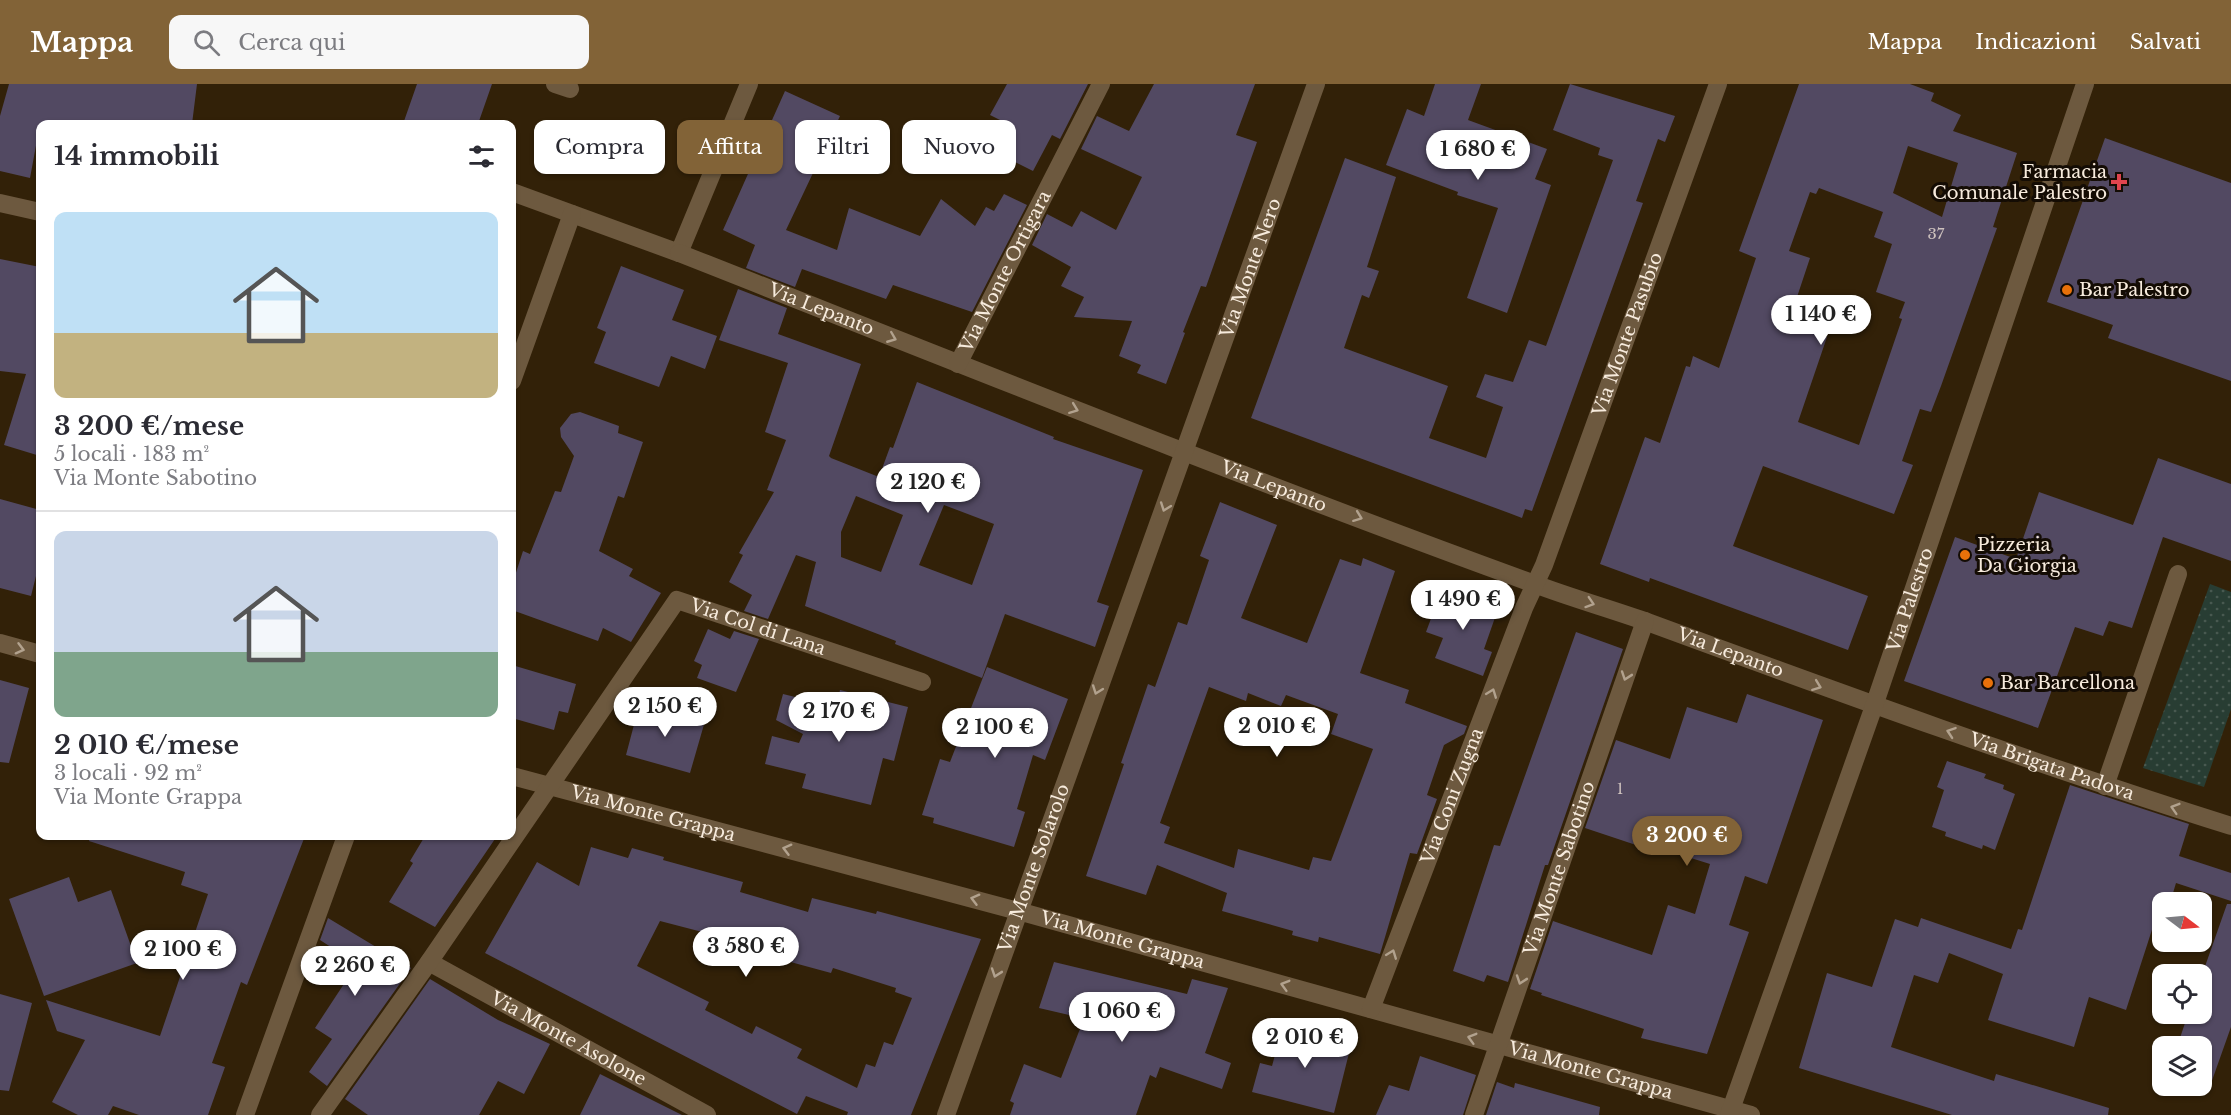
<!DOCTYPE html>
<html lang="it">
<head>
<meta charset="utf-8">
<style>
	body { margin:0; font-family:"Libre Baskerville",serif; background:#f7f7f7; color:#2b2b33; height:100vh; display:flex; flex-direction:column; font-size:22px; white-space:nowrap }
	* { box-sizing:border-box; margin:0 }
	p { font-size:20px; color:#7c7c81 }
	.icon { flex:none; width:33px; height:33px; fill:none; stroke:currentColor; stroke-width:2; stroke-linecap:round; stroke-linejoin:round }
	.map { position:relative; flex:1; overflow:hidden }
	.panel { position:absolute; left:36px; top:36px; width:480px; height:720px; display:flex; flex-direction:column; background:#fff; border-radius:12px; box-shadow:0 2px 4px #0004 }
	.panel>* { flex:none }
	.banner { position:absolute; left:534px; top:36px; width:570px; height:54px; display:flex; gap:12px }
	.needle { width:39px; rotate:106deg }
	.tools { position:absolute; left:2152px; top:808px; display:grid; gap:12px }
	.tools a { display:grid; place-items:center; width:60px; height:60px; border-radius:12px; background:#fff; box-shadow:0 2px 4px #0004; font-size:30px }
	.price { position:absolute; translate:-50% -51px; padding:0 14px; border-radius:21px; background:#fff; color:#222; font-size:20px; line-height:39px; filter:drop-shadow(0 2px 3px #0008) }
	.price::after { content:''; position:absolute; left:50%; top:36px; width:18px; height:14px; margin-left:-9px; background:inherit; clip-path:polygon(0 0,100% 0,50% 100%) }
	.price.active { background:#826337; color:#fff }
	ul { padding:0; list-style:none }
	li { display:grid; align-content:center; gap:12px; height:318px; padding:0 18px }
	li+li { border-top:2px solid #e1e1e2 }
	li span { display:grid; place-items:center; height:186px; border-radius:12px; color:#555 }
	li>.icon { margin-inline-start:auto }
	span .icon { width:108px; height:108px; fill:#fffc; stroke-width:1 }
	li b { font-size:26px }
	h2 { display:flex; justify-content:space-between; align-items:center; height:72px; padding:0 18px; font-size:26px }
	.pill { padding:0 21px; border-radius:12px; background:#fff; box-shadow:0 2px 4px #0004; font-size:21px; line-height:54px }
	.pill.active { background:#826337; color:#fff }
	header { display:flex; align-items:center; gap:36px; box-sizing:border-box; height:84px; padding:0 30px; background:#826337; color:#fff }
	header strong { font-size:28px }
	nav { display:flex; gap:33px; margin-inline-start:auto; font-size:21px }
	.search { width:420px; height:54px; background:#f7f7f7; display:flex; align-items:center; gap:15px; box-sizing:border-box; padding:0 21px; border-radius:12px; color:#7c7c81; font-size:22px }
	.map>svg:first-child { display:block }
</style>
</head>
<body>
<header>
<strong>Mappa</strong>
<div class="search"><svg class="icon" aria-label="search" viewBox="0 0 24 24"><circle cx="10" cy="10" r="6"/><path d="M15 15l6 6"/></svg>Cerca qui</div>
<nav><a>Mappa</a><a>Indicazioni</a><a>Salvati</a></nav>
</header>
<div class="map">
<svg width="2231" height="1031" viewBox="0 0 2231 1031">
	<defs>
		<pattern id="green-dots" width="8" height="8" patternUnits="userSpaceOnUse" patternTransform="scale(1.5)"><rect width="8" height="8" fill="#283d33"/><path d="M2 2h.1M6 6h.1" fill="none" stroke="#485950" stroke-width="1.8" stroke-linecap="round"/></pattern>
	</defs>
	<rect width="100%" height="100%" fill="#322108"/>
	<!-- green -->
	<path fill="url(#green-dots)" d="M2210,500l21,8v117l-27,78 -61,-19z"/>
	<!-- building -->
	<path fill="#524962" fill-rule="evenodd" d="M9,0h188l-5,40h-152l-10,54 -30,-7v-55z
		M417,0h75l-14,40h-75z
		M1007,0h81l-28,55 -8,-4 -19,36 -36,-18 10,-17 -6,-3 5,-10 -16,-8z
		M1154,0h101l-19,51 21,7 -51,145 -5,-1 -18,46 2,1 -19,51 -29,-11 4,-8 -22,-9 13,-35 -58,-4 10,-20 -23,-11 10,-19 -39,-22 15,-31 25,13 9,-16 35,19 26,-53 -61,-28 16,-33 32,15z
		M1435,0h46l-13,36 79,29 -12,30 16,6 -44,128 -40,-15 31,-90 -41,-13 1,-3 -72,-27 21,-56 17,7z
		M1570,0l105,32 -10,26 -7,-3 -22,62 7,2 -111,308 -7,-2 -3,9 -13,-5 -258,-95 94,-260 51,19 -29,90 12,4 -10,27 -7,-3 -18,53 104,38 -19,52 57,20 17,-51 -27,-10 9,-23 28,8 16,-42 17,6 67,-186 -15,-5 2,-7 -47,-18z
		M1799,0h111l24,9 -3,8 30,14 -8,16 64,22 -24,74 4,1 -56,158 -10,26 -11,-3 -18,52 11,4 -19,49 -131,-48 -30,80 135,50 -20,54 -198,-72 -1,4 -49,-18 45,-127 15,6 26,-77 4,1 3,-11 26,12 37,-110 -17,-7zM1908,62l50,17 -16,54 -49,-24zM1819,104l64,24 -9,25 18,7 -16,48 29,10 -6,16 3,1 -43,126 -61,-23 29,-85 -39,-13 22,-66 -21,-7 21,-59 6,2z
		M785,7l55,25 -54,114 51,20 12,-42 71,28 21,-37 34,27 11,-19 8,4 10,-17 23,11 -55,107 -79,-27 -7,14 -84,-30 -7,18 -49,-19 9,-23 -32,-15z
		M2105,54l126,45v198l-123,-43 5,-13 -66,-23z
		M0,175l40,8v189l-36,-11 22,-71 -26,-3z
		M621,182l63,24 -12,30 45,16 -12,33 -34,-13 -12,31 -65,-24 12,-31 -9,-4z
		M738,205l49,19 -9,26 83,30 -32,92 2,2 48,19 11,-30 3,1 24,-66 137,55 -1,2 90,31 -46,132 12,4 -14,41 -90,-33 -23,64 -87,-34 1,-3 -91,-35 11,-44 -20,-7 -28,64 -24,-8 8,-16 -23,-13 14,-27 -4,-2 35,-61 -7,-2 19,-50 -21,-8 23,-69 -69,-23zM856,412l47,19 -22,57 -40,-15v-25zM944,421l50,19 -22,61 -53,-20z
		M580,328l39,14 -1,7 25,9 -19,56 -6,-2 -19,55 34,18 -4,7 32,17 -30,49 -28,-14 -5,13 -86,-31v-25l11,-34 7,3 25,-63 6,1 13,-36 -13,-19 -1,-9 11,-14z
		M2158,374l73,26v77l-68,-24 -31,91 -23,-7 -6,15 -28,-9 -37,101 -134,-47 51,-144 61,22 23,-67 94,33z
		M0,415l40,11v50l-9,36 -31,-8z
		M1220,418l57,23 -36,93 66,25 33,-84 21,7 2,-8 32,13 -35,102 49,17 -4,13 62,23 -3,8 -20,11 -17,50 10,4 -20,55 -7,-1 -30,101 -61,-17 -1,5 -26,-7 1,-4 -71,-20 5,-18 -70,-28 -11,30 -60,-19 38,-112 -3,-1 27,-79 7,3 23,-65 9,3 22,-65 -9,-4zM1209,603l37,14 2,-8 33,13 5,-11 52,19 -7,20 42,15 -42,112 -18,-4 -4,13 -71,-21 -4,19 -70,-25 6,-16 -10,-4z
		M1442,505l56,20 -14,40 8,3 -9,24 -48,-18 8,-20 -17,-6z
		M708,545l22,10 4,-8 25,8 -23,53 -39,-14 5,-13 -8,-4z
		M1576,548l47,17 -75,216h-3l-37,117 -21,-7 -3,7 -31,-11 41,-126 6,1z
		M512,581l64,19 -8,29 -9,-2 -5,19 -42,-12z
		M987,583l81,32 -23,61 -12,-5 -16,54 8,3 -11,35 -81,-24 1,-5 -12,-3 18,-56 10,3z
		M0,596l29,8 -20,75 -9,-1z
		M840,606l68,17 -14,54 -11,-3 -12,47 -69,-17 4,-14 -41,-10 7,-28 27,7 4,-9 -27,-14 7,-26 53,13z
		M1747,610l76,26 -56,164 -22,-8 -16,49 20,7 -42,122 -66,-16 3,-9 -103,-34 1,-2 -12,-4 23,-68 99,34 16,-50 27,9 15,-50 -67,-21 -1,4 -57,-19 31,-88 54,19 17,-52 50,16z
		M640,618l65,19 -15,52 -64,-18z
		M1947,677l39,13 -2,4 20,7 -1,4 12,5 -20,56 -12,-5 -1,4 -37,-13 1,-4 -14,-5 12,-37 -7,-3z
		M2070,701l119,39 -10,32 52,17v28l-55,-18 -6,20 -10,2 -34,105 -37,-13 -15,50 -86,-27 15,-46 -54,-21 -11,30 -24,-8 -23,72 103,34 2,-7 113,34 -1,7h-156l-153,-47 28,-95 45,14 23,-68 23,8 3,-9 90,31 7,-20 4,1z
		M90,752h215l-58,149 -6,-3 -29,81 13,4 -17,48h-69l-26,-9 -5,9h-30l-26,-13 33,-62 -28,-9 -11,-31 114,36 48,-142 -27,-9 4,-13 -96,-31z
		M425,752h72l-62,91 -46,-25 24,-39 -3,-2z
		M591,763l37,11 4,-10 32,9 -1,3 80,22 -3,10 68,20 4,-14 64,16 1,-3 104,28 -70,176h-64l1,-3 -42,-16 -9,18 -312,-161 52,-91 42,24zM660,837l73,19 -2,6 100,27 2,-5 63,20 -1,4 17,6 -19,47 -9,-3 -9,25 -9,-3 -9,24 -60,-30 5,-9 -46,-23 -4,8 -47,-24 4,-8 -72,-36z
		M69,793l9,25 33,-12 26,73 -93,33 -35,-97z
		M2227,820h4v123l-22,62 -10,-3h3v-39h-25l11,-33h14v-39z
		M328,834l83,50 -84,118 -18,-14 23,-33 -17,-11 42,-64 -37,-24z
		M1054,878l133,32 5,-15 36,9 -23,65 26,10 -9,26 -62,-22 -4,11 -6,-3 -14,40h-126l4,-12 -4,-2 14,-37 37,14 22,-57 -1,-3 -43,-10z
		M430,895l68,41 52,24 -26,50 -26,-13 -19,34h-111l-23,-16z
		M0,910l32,9 -23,88 -9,-1z
		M1284,938l68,19 -18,72 -82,-21 8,-29 12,3z
		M1420,972l56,19 -13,40h-87l13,-30 20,6z
		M600,990l82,41h-102z
		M1497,998l17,6 1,-5 85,24 -1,8h-113z"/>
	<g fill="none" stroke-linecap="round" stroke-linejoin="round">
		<!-- pedestrian -->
		<path stroke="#6d593f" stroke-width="18" d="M555,0l15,5"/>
		<!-- minor -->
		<g stroke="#6d593f" stroke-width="18">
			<path d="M512,108l167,61 70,-169"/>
			<path d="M0,119l40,9"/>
			<path id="s1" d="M679,169c284,112 567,226 853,330 39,15 79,26 118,40 193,71 385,141 581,203"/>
			<path id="s2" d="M958,280l143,-280"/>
			<path d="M512,297l60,-167"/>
			<path d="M0,559l40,11"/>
			<path id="s3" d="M512,692l506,135 733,204"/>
			<path d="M2105,702l73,-212"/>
			<path id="s4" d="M429,878l278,153"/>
			<path id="s5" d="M1371,925l153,-401 20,-43 174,-481"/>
			<path d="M245,1031l101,-279"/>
			<path id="s6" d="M320,1031l109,-153 248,-362 245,82"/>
			<path id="s7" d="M946,1031c121,-345 249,-687 370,-1031"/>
			<path id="s8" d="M1474,1031l171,-494"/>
			<path id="s9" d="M1729,1031l145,-409 211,-622"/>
		</g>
	</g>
	<!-- one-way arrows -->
	<defs><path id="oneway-chevron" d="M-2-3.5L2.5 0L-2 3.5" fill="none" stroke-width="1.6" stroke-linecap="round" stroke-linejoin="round" transform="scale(1.5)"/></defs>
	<g stroke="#b2a28e">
		<use href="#oneway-chevron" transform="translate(892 254) rotate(22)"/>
		<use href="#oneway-chevron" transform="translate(1074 325) rotate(21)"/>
		<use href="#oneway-chevron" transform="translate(1165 423) rotate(110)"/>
		<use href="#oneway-chevron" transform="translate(1358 433) rotate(21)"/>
		<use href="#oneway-chevron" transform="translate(1590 519) rotate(18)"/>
		<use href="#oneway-chevron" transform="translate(20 565) rotate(15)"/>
		<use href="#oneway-chevron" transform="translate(1626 592) rotate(109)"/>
		<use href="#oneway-chevron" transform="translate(1817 602) rotate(21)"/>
		<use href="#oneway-chevron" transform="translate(1097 606) rotate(110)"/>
		<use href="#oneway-chevron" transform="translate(1492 609) rotate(-69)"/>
		<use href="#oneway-chevron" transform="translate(1951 648) rotate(-161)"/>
		<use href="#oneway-chevron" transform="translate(2175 724) rotate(-163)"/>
		<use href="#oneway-chevron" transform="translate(787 765) rotate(-165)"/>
		<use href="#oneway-chevron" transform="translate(975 815) rotate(-165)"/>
		<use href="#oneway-chevron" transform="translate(1392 870) rotate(-69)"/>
		<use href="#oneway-chevron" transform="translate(996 889) rotate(109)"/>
		<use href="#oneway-chevron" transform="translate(1521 896) rotate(109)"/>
		<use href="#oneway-chevron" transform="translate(1285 901) rotate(-164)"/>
		<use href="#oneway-chevron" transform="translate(1472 954) rotate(-164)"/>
	</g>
	<!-- markers -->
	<path fill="#e0444e" stroke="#140c04" stroke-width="2" d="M2116 89h6v6h6v6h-6v6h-6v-6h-6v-6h6z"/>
	<g fill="#e8710a" stroke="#140c04" stroke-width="2">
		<circle cx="2067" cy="206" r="6"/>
		<circle cx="1965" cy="471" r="6"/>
		<circle cx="1988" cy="599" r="6"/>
	</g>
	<g text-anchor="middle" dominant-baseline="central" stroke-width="6" stroke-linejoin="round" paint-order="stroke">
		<!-- number labels -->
		<g font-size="15" fill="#cec2be">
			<text x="1936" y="149">37</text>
			<text x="1620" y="704">1</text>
		</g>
		<!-- poi labels -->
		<g font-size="18" fill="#f7ebdd" stroke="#140c04" text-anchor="start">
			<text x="2107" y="88" text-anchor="end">Farmacia<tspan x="2107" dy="21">Comunale Palestro</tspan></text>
			<text x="2079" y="206">Bar Palestro</text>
			<text x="1977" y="461">Pizzeria<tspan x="1977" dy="21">Da Giorgia</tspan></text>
			<text x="2000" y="599">Bar Barcellona</text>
		</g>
		<!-- street labels -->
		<g font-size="18" fill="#f7ebdd" stroke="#140c04">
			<text stroke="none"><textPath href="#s7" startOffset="900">Via Monte Nero</textPath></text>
			<text stroke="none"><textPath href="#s2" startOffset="104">Via Monte Ortigara</textPath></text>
			<text stroke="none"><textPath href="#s1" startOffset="153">Via Lepanto</textPath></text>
			<text stroke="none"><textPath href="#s5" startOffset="722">Via Monte Pasubio</textPath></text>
			<text stroke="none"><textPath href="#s1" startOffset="639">Via Lepanto</textPath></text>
			<text stroke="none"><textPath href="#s9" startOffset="546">Via Palestro</textPath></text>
			<text stroke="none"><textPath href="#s6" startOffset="712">Via Col di Lana</textPath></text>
			<text stroke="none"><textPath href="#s1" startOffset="1125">Via Lepanto</textPath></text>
			<text stroke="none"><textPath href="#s1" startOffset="1466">Via Brigata Padova</textPath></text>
			<text stroke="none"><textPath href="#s5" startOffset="228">Via Coni Zugna</textPath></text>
			<text stroke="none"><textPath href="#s3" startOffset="146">Via Monte Grappa</textPath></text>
			<text stroke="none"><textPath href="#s7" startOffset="262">Via Monte Solarolo</textPath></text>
			<text stroke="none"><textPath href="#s8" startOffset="261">Via Monte Sabotino</textPath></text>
			<text stroke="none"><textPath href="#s3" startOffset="632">Via Monte Grappa</textPath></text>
			<text stroke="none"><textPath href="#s4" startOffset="159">Via Monte Asolone</textPath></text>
			<text stroke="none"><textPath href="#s3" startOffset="1118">Via Monte Grappa</textPath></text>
		</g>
	</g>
</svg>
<div class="tools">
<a><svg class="needle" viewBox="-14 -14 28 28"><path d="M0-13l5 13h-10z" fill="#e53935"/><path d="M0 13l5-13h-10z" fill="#7c7c81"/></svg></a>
<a><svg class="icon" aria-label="locate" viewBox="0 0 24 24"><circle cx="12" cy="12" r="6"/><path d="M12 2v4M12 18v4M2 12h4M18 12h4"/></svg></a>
<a><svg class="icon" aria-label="layers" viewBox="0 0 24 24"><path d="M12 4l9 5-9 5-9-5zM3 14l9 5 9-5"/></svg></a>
</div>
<b class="price" style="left:1478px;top:97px">1 680 €</b>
<b class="price" style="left:1821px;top:262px">1 140 €</b>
<b class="price" style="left:928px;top:430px">2 120 €</b>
<b class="price" style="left:1463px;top:547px">1 490 €</b>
<b class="price" style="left:665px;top:654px">2 150 €</b>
<b class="price" style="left:839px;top:659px">2 170 €</b>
<b class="price" style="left:1277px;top:674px">2 010 €</b>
<b class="price" style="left:995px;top:675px">2 100 €</b>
<b class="price active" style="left:1687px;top:783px">3 200 €</b>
<b class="price" style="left:746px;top:894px">3 580 €</b>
<b class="price" style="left:183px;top:897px">2 100 €</b>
<b class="price" style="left:355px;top:913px">2 260 €</b>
<b class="price" style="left:1122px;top:959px">1 060 €</b>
<b class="price" style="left:1305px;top:985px">2 010 €</b>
<div class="banner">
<a class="pill">Compra</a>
<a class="pill active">Affitta</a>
<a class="pill">Filtri</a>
<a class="pill">Nuovo</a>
</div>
<section class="panel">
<h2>14 immobili<svg class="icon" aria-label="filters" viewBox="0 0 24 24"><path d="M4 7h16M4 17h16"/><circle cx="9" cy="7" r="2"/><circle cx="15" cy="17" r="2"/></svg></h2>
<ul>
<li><span style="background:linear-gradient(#bfe0f5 65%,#c2b280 0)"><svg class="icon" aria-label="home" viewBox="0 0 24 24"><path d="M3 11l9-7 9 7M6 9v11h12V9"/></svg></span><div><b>3 200 €/mese</b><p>5 locali · 183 m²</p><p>Via Monte Sabotino</p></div></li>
<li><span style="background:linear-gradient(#c9d6e8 65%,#7fa58c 0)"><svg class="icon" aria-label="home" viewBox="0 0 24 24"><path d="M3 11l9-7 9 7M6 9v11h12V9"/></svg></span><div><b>2 010 €/mese</b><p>3 locali · 92 m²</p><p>Via Monte Grappa</p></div></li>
</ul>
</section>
</div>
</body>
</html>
